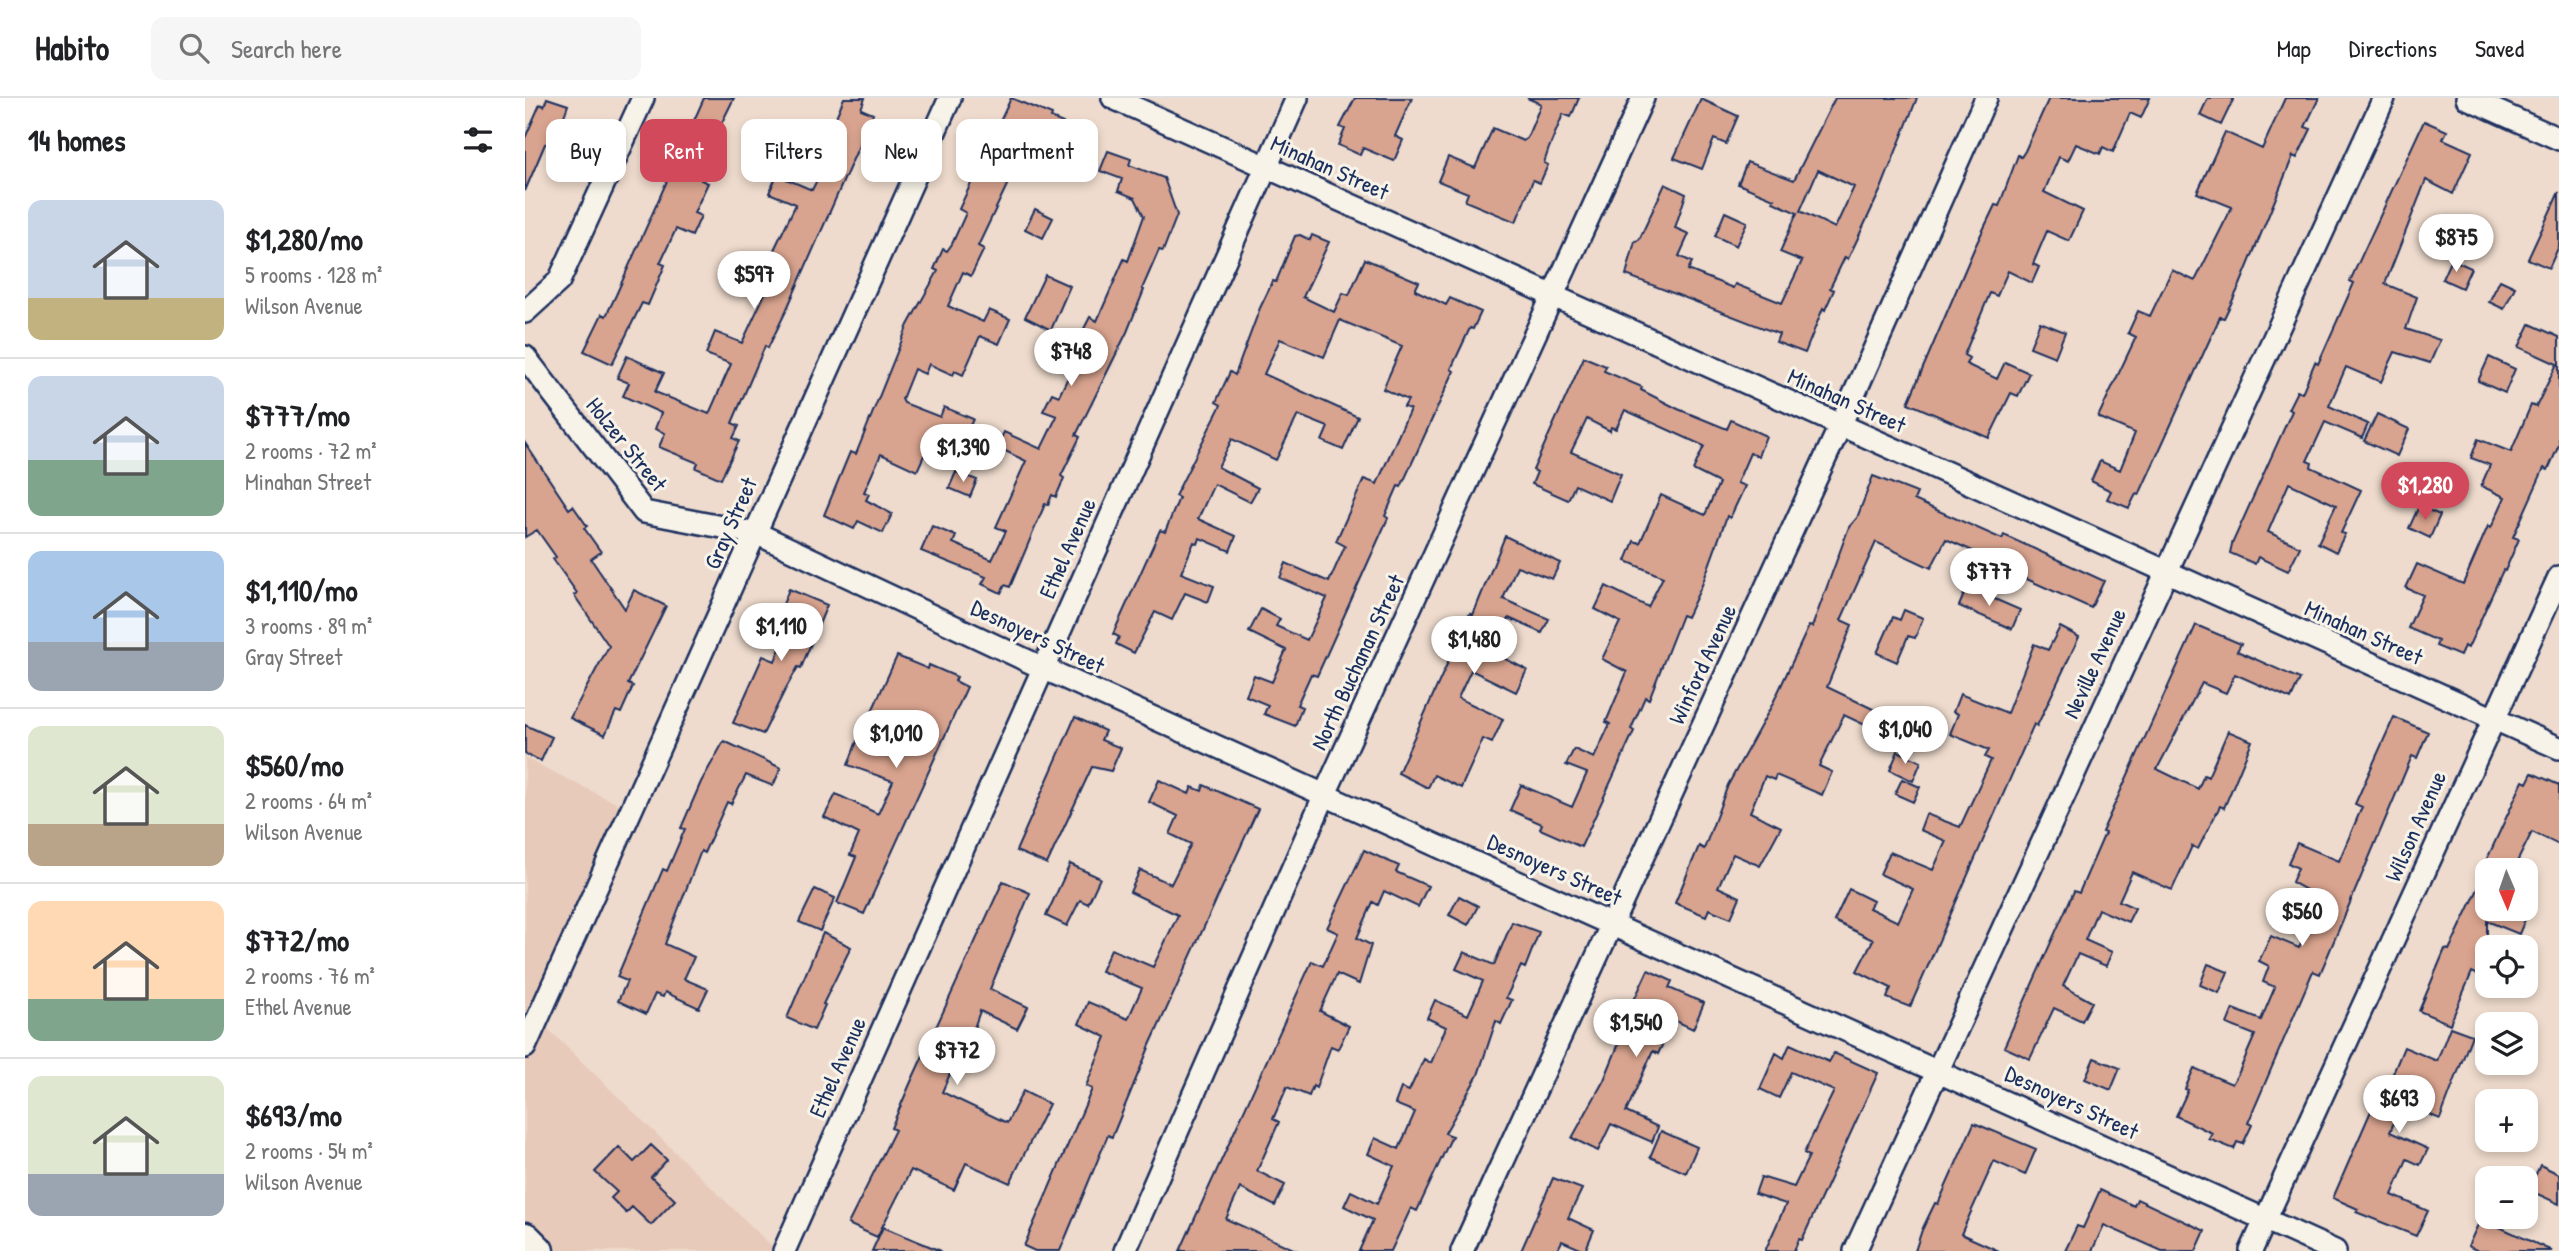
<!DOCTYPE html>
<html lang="en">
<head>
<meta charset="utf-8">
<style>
	body { margin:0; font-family:"Patrick Hand",sans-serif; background:#f6f6f6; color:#202124; height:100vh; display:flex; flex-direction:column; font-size:26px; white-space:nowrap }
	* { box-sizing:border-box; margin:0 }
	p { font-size:23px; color:#757577 }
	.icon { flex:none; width:38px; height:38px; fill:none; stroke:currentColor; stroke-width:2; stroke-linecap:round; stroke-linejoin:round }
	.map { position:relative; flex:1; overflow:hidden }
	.side { display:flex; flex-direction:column; background:#fff; width:525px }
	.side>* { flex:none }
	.banner { position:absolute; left:21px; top:21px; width:665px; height:63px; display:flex; gap:14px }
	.needle { width:46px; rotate:178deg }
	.tools { position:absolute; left:1950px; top:760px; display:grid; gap:14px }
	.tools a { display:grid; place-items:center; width:63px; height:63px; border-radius:14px; background:#fff; box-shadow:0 4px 10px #0003; font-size:35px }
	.price { position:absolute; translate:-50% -60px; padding:0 16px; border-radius:24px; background:#fff; color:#222; font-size:23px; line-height:46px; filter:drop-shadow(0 2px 4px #0008) }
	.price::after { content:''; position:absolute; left:50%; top:42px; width:21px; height:16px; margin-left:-10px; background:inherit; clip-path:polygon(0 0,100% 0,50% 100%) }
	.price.on { background:#d1495b; color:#fff }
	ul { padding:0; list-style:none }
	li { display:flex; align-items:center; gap:21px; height:175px; padding:0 28px }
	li+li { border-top:2px solid #e0e0e0 }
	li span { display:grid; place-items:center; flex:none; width:196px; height:140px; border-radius:14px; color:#555 }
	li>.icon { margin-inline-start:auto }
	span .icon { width:84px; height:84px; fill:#fffc; stroke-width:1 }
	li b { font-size:30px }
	h2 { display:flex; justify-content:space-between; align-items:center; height:84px; padding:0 28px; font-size:30px }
	.chip { padding:0 24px; border-radius:14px; background:#fff; box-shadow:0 4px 10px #0003; font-size:24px; line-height:63px }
	.chip.on { background:#d1495b; color:#fff }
	header { display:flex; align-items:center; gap:42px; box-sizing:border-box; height:98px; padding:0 35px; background:#fff; border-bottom:2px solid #e0e0e0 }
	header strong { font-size:33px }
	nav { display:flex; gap:38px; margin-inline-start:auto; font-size:24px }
	.search { width:490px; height:63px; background:#f6f6f6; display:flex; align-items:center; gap:18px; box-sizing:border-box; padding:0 24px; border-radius:14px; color:#757577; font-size:26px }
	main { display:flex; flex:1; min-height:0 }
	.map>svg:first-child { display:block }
</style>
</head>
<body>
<header>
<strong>Habito</strong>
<div class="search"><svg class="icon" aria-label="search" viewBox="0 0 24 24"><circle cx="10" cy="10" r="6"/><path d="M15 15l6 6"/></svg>Search here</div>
<nav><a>Map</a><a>Directions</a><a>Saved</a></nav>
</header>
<main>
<section class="side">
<h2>14 homes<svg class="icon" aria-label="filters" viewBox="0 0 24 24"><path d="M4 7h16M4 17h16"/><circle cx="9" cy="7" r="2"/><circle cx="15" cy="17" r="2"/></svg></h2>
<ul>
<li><span style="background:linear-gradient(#c9d6e8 70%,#c2b280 0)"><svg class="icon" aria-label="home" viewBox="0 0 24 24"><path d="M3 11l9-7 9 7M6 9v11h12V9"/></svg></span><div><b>$1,280/mo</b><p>5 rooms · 128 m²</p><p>Wilson Avenue</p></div></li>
<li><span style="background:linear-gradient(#c9d6e8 60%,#7fa58c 0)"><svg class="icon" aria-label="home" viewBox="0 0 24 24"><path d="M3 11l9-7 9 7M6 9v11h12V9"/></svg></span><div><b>$777/mo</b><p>2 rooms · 72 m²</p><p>Minahan Street</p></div></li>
<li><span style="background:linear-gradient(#a9c7e8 65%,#9aa5b1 0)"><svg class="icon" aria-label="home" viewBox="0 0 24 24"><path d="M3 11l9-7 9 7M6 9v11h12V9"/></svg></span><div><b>$1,110/mo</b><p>3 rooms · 89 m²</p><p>Gray Street</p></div></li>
<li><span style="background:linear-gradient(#dfe7d0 70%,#b9a48a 0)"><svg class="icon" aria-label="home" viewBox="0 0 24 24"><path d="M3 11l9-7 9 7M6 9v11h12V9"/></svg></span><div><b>$560/mo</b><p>2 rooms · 64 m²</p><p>Wilson Avenue</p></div></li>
<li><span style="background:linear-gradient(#ffd9b3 70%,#7fa58c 0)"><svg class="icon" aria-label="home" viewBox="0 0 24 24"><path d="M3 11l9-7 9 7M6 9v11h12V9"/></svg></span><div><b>$772/mo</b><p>2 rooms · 76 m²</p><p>Ethel Avenue</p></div></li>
<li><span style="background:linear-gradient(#dfe7d0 70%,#9aa5b1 0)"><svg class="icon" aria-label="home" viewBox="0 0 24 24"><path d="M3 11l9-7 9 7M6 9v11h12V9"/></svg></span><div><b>$693/mo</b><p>2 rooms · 54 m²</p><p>Wilson Avenue</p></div></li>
</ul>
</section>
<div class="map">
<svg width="2034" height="1153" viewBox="0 0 2034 1153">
	<rect width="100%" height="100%" fill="#eedbcd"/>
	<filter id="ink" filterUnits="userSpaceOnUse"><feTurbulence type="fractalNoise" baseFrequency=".0143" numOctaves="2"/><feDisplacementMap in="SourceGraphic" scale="14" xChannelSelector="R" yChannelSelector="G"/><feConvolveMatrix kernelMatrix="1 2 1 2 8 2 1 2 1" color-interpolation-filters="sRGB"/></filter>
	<g filter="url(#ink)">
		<!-- built -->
		<path fill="#e8caba" d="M0,660l107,53 -94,208 239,232h-240l-12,-12z"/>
		<!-- building -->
		<path fill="#d9a48f" stroke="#1b2f5e" stroke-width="2" fill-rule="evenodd" d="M22,0l21,7 -13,37 -10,2 -20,47v-53l15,-34 4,2z
			M179,0h30l-31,63 6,3 -8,16 7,3 -14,30 7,3 -9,20 -16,-7 -16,34 5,2 -17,40 -6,-2 -30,61 -28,-13 18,-37 4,2 10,-21z
			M319,0h21l-4,11 12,5 -87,197 -18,37 -3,-2 -33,77 7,3 -6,12 6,3 -18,38 -25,-11 2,-5 -39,-16 6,-14 -10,-4 6,-16 -38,-17 6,-13 -12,-5 10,-22 37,17 -9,19 54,22 22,-50 -25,-10 9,-22 27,11 40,-86 -10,-3 24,-50 -27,-11 8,-18 35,15 17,-34 -8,-4z
			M486,0l41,17 -1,3 12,5 -2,4 12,5 -11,24 -7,-3 -11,23 -27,-12 -39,82 6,3 -13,27 -8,-4 -15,34 35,16 6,-12 21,9 -11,25 -19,-8 -17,39 -8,-4 -2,4 -24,-11 -4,10 -11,-5 -12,30 2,4 36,14 4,-10 29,12 -19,42 -28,-10 -9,20 -36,-17 -17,38 5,2 -3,6 26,14 -9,19 -25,-12 -4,8 -30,-14 26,-63 6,2 52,-129 30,-54 -4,-2 9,-20 4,2 5,-7 14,-31 -7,-4z
			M830,0h57l-17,38 8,4 -9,21 -31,-13 -3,7 -22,-10 7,-16 -5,-2z
			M1002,0h52l-8,19 -8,-3 -14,34 -5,15 4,2 -8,18 -7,-3 -17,42 -51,-21 3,-8 -30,-12 10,-24 27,11 18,-40 30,13 4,-3 14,-34z
			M1310,0h82l-36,91 -33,70 -3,-2 -15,31 4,2 -9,20 -2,-2 -18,45 -29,-11 3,-8 -153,-59 9,-34 4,-1 26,-56 21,10 -11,34 14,6 -10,22 13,6 -4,8 45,18 2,-4 47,19 20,-42 -22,-9 17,-39 -24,-11 1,-3 -36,-15 9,-22 47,18zM1293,72l36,17 -19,41 -35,-17z
			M1524,0h101l-9,20 -11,-5 -17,39 -10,-5 -3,7 -24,-10 -8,17 -9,-4 -15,35 39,19 -14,30 -22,-10 -14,33 6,3 -7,16 -24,-12 -11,25 -7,-3 -26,62 5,3 -3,6 31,15 8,-17 24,11 -11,23 -7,-3 -22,45 -81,-35 66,-154 21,-44 4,1 19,-51 3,2 4,-6z
			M1683,0h26l-13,27 -21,-10z
			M1760,0h34l-14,29 6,2 -14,29 -4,-2 -53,129 -16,33 -4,-1 -81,178 -3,-1 -7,14 -22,-9 4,-8 -20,-10 9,-20 20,9 15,-37 -37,-16 38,-80 -8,-4 10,-22 12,5 22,-46 23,11 37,-74 -35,-14 28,-61 37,17z
			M1176,1l37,17 -12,28 -12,-5 -12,30 -28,-11z
			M1899,23l23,10 -4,8 29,13 -19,42 -27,-14 -41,104 32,13 -11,32 34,11 -10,23 -35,-11 -14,30 -35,-15 -17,39 39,18 -6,14 -37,-16 -18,39 5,2 -1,4 50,23 -20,43 4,1 -9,18 -18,-9 18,-38 -47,-22 -21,49 32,15 -12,24 -30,-14 -3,7 -25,-11 2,-9 60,-133 -4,-2 9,-18 5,2 13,-31 3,2 36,-81 -4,-2z
			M583,53l23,8 -2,6 35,13 13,37 -14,36 -4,-1 -17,39 2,1 -17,42 -51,103 4,2 -19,39 3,2 -8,19 -4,-2 -4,10 -3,-1 -35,83 -5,-2 -4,8 -19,-9 4,-7 -65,-26 11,-25 24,10 -3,7 39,17 14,-29 -10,-4 30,-66 -29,-14 7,-15 37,17 16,-33 -14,-5 9,-18 7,3 15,-31 -7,-3 23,-45 7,4 27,-62 4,2 16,-45 -9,-18 -17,-7 4,-12 -22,-8z
			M2034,94v54l-10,22 -21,-9z
			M510,111l18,9 -10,20 -18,-9z
			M1200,114l22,10 -11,24 -21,-10z
			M775,137l10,5 2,-5 17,7 -26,55 31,15 9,-19 6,2 16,-36 54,23 -4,8 31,15 4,-7 31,14 -8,17 -3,-1 -19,41 3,2 -53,116 -3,-1 -13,30 3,2 -71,158 -6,-2 -14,31 5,2 -7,19 -31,-12 4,-9 -22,-9 8,-21 18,7 14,-32 -37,-18 12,-23 19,10 -4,7 31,14 20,-42 -47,-20 6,-15 43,19 16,-36 -9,-5 28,-62 13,5 33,-75 -6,-2 4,-7 -25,-11 19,-43 -62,-26 -16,37 -44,-18 -16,35 94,43 -15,33 -21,-9 6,-14 -30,-12 -22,45 -44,-21 -14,28 40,21 -8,14 -36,-18 -16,35 38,17 -6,15 -30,-13 -2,6 -4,-2 -13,31 33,13 -6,16 -23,-9 -13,27 -17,-8 -21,41 -18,-9 3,-7 -6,-3 47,-104 5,2 14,-34 -4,-2 46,-91 -5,-3 14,-30 5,3 25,-67 13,-27 3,1 19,-46z
			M1926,161l20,9 -9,20 -20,-9z
			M520,177l25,11 -19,44 -26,-13z
			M1975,182l15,7 -11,22 -15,-7z
			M1515,224l25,10 -10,25 -25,-10z
			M2005,226l29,13v108l-11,25 -4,-2 -31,69 6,2 -14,32 -2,-1 -35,78 -4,-2 -4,10 -24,-10 2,-5 -30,-13 15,-33 -17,-7 11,-24 46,20 25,-58 3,2 14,-31 -24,-11 9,-21 -19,-7 7,-19 33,13 20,-47 5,2 21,-43 -38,-17z
			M1059,259l22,9 -2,5 38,16 -1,3 37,19 49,20 4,-9 35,16 -8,20 -8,-3 -13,30 8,3 -15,32 -3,-2 -25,69 -15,32 -5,-2 -33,84 -4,-2 -14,32 3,2 -53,116 -41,-18 2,-5 -32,-14 11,-25 51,22 15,-34 -21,-8 8,-16 20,9 16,-34 -4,-2 21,-50 -25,-13 18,-37 -25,-13 11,-23 42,21 15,-30 -37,-16 8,-20 6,2 21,-48 44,20 14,-32 -26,-13 11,-24 -79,-36 -9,19 -5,-2 -1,4 -23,-12 -16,33 50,22 -11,27 -35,-16 -7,15 -36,-16 5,-12 -4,-2z
			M1964,259l26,12 -10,24 -27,-12z
			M1852,316l32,15 -12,27 -33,-15z
			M0,345l44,66 4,-3 14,20 -3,2 17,24 -10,7 34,50 9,-19 32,16 -38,78 5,2 -12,27 -5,-2 -11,24 -35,-17 39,-72 -35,-51 3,-2 -24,-34 3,-2 -19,-27 -12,7z
			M431,374l21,8 -7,17 -21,-9z
			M1348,378l44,17 -3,7 88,39 2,-4 100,46 -13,27 -100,-45 2,-3 -47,-21 -15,29 -55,-26 -35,78 11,5 -25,62 48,23 -8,16 -23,-11 -25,51 13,6 -10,23 -46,-20 -2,5 -9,-4 -15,36 31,15 -21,39 -27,-12 -15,33 22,10 -9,21 -22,-9 -3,7 -31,-13 24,-57 5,3 24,-64 44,-80 37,-79 3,1 37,-100 8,-9z
			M1894,408l21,9 -10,23 -21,-10z
			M980,438l55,27 -8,16 -35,-13 -14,33 46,20 -7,14 -33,-15 -15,35 33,17 -11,22 -45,-22 -13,28 45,21 -11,24 -9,-4 -22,49 -27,-13 -6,13 -30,-15 72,-160 3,2z
			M1442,489l53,23 -8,19 -53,-23z
			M264,491l38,16 -26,63 -3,-1 -13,23 -22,44 -30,-11 30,-67 12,5 17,-43 -12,-6z
			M1379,512l19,8 -8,20 -7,-2 -11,26 -20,-9 16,-36 7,3z
			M1671,527l45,19 -4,7 63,28 -9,20 -56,-25 -9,19 -24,-10 -45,86 41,20 6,-14 4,2 20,-46 24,10 -28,67 -4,-2 -22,43 -6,-3 -20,44 -40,-18 -13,29 16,7 -7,14 -30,-13 -13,31 27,12 -6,14 -28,-12 -15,32 29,16 -10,19 -28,-13 -24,51 -26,-12 70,-156 5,2 26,-60 -3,-1z
			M1535,529l19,10 -42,89 -3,-2 -124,283 -23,-9 4,-10 -34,-17 16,-31 -39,-19 15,-32 24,12 -4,7 29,14 15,-33 -33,-15 10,-22 43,18 13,-29 -26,-11 6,-16 34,13 31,-67 -6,-3 4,-7 -39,-16 8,-20 -5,-2 7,-18 47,19 27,-69 14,6z
			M372,558l31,13 1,-4 28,12 -2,4 12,6 -103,227 -27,-11 19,-46 -6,-2 9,-21 -35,-17 12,-23 42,20 15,-33 -45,-16 9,-24 40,15 11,-29 -36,-16z
			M550,619l30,14 -4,9 20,8 -10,23 -19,-4 -45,97 -31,-13z
			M1869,619l34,15 -11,26 -5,-2 -92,218 -7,-3 -65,152 4,2 -9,19 -6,-2 -3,7 -25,-10 3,-6 -36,-17 12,-26 -3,-1 9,-21 38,16 7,-12 16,-37 -28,-11 6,-15 28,11 14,-33 -12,-5 6,-16 -10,-5 12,-25 28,12 23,-49 -30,-17 6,-14 -10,-5 9,-20 42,18 23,-54 -7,-3z
			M0,627l27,12 -11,24 -16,-7z
			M199,643l57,27 -8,18 -27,-11 -15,29 -4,-2 -23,51 -3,-2 -36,93 29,13 -10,22 24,10 -9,19 -34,-16 -2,5 -8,-3 -9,20 -28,-13 9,-20 -10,-4 46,-108 4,2 18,-42 -4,-1 20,-46z
			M1373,653l23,11 -8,19 -23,-11z
			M2007,675l27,12v60l-27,-13 -19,38h-26v38h43l-11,26 -32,-13v58l-15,-7 -22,52 -31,-13 26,-62 4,1 38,-80h-5l41,-89 4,2z
			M1377,681l18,8 -7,15 -18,-8z
			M634,682l30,14 3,-7 10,4 2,-6 54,24 -108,236 -38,92 -4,-2 -48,116h-25l-11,-5 68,-157 -6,-3 20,-49 -27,-13 9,-22 40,17 14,-31 -41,-17 10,-22 42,18 25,-52 -48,-23 10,-22 31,14 20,-40 -21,-10 8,-18 -29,-14z
			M839,752l35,16 -3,6 32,14 -10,21 -34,-16 -6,14 -5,-3 -16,36 14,7 -12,39 -22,-10 -17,37 29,15 -11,23 -7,-3 -15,42 -3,-2 -4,10 -22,-9 -14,32 6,3 -22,49 28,14 -10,21 -35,-18 -14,31 72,32h-118l132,-290 11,5 15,-33 -11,-5z
			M545,766l30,14 -12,26 -8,-4 -13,26 -21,-10z
			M478,783l27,12 -40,96 38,18 -11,22 -37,-18 -17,49 -6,-2 -15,34 65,31 16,-32 26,13 -39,79 -44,-20 -12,27 -43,-20 -34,67 -29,-13 47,-94 -4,-2 19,-44z
			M290,791l20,9 -15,33 -21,-9z
			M934,798l19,10 -10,19 -19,-10z
			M987,824l27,10 -14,36 -4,-2 -15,32 6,2 -11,24 -5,-3 -18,54 -33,58 7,3 -35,75 -6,-3 -20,43h-32l14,-31 -29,-14 7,-15 26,13 17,-38 -26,-12 7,-16 24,11 16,-37 -20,-8 6,-16 8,3 15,-32 7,4 15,-36 -19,-9 8,-18 33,15 15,-34 -27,-12 8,-17 30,13z
			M298,835l28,14 -28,57 2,1 -11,25 -27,-12z
			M1683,866l20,8 -9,21 -19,-8z
			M1123,872l24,11 -3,7 35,15 -11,26 -19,-9 -16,34 -5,-3 -27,61 32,15 -6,15 -41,-18 -13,27 -26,-13 32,-58 16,-39 -4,-2z
			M1925,929l22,8 -32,84 -38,-16 -12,29 38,17 -8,16 -13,-6 -15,36 36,16 -12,25 -60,-24 2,-3 -25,-11 51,-117 5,2 15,-36 33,14z
			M1265,946l39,18 5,-9 44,20 -76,167 -3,-1 -5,12h-29l21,-47 -31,-10 6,-17 33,10 15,-31 -5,-3 30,-62 -43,-19 -12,26 -19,-9 16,-36 8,5z
			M1569,960l26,10 -9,22 -26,-11z
			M1449,1025l62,26 -11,26 -31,-14 -33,73 38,17h-84l7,-21 13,-27 3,1z
			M1136,1033l36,16 -11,26 -36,-16z
			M126,1047l16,15 -16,17 24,23 -24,25 -19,-18 -6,6 -15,-15 6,-6 -22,-20 24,-25 15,15z
			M2015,1067l19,9v30l-30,-14z
			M1028,1080l29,11 -14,29 26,12 -9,21 -23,-10 -5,10h-36z
			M1575,1092l34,16 3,-7 68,32 -9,20h-34l-58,-26 -12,26h-27l12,-25 6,2z
			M1957,1118h17l-4,9 57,26h-74l-10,-5z
			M358,1129l58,24h-69z"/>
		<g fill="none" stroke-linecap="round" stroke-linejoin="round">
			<defs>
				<path id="street" d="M588,0l1446,650
					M1942,0l92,41
					M0,214l34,-31 84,-183
					M0,259l119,155 114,22 285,134 1292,583
					M0,949l425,-949
					M259,1153l513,-1153
					M600,1153l200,-457 318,-696
					M937,1153l378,-825 146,-328
					M1330,1153l529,-1153
					M1726,1153l308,-674"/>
				<path id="primary" d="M0,1141l12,12"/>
			</defs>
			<!-- street casing -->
			<use href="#street" stroke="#1b2f5e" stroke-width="26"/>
			<!-- primary casing -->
			<use href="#primary" stroke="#1b2f5e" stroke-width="37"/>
			<!-- street -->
			<use href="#street" stroke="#f7f3e8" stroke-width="21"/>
			<!-- primary -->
			<use href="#primary" stroke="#f7f3e8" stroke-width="32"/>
		</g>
	</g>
	<g text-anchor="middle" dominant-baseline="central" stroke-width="6" stroke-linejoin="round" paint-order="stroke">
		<!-- street labels -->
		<g font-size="23" fill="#1b2f5e" stroke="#f7f3e8">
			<text transform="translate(805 69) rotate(24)">Minahan Street</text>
			<text transform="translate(1322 302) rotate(24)">Minahan Street</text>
			<text transform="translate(102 346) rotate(51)">Holzer Street</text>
			<text transform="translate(205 425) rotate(-66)">Gray Street</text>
			<text transform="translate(542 450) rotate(-66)">Ethel Avenue</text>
			<text transform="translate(1839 534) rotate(24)">Minahan Street</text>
			<text transform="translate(513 538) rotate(25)">Desnoyers Street</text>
			<text transform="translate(832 564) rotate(-65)">North Buchanan Street</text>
			<text transform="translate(1569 565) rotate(-65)">Neville Avenue</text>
			<text transform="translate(1177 566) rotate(-65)">Winford Avenue</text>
			<text transform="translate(1890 728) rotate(-66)">Wilson Avenue</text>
			<text transform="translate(1030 771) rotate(24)">Desnoyers Street</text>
			<text transform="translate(312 969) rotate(-66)">Ethel Avenue</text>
			<text transform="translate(1547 1004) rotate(25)">Desnoyers Street</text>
		</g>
	</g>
</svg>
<div class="tools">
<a><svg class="needle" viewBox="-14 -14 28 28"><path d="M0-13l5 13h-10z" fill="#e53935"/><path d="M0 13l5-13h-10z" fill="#757577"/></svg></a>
<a><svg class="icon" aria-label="locate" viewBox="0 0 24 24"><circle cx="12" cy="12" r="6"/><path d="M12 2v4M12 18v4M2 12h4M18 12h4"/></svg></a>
<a><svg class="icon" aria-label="layers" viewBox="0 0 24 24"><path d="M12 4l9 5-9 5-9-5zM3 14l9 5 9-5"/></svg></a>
<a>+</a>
<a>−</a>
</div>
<b class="price" style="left:1931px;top:176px">$875</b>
<b class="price" style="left:229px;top:213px">$597</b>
<b class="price" style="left:546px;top:290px">$748</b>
<b class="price" style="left:438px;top:386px">$1,390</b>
<b class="price on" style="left:1900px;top:424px">$1,280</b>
<b class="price" style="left:1464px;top:510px">$777</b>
<b class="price" style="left:256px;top:565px">$1,110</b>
<b class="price" style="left:949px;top:578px">$1,480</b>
<b class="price" style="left:1380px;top:668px">$1,040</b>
<b class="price" style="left:371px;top:672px">$1,010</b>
<b class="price" style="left:1777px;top:850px">$560</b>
<b class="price" style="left:1111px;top:961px">$1,540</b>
<b class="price" style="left:432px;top:989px">$772</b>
<b class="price" style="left:1874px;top:1037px">$693</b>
<div class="banner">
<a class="chip">Buy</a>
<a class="chip on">Rent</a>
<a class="chip">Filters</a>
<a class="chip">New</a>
<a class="chip">Apartment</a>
</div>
</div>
</main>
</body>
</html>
